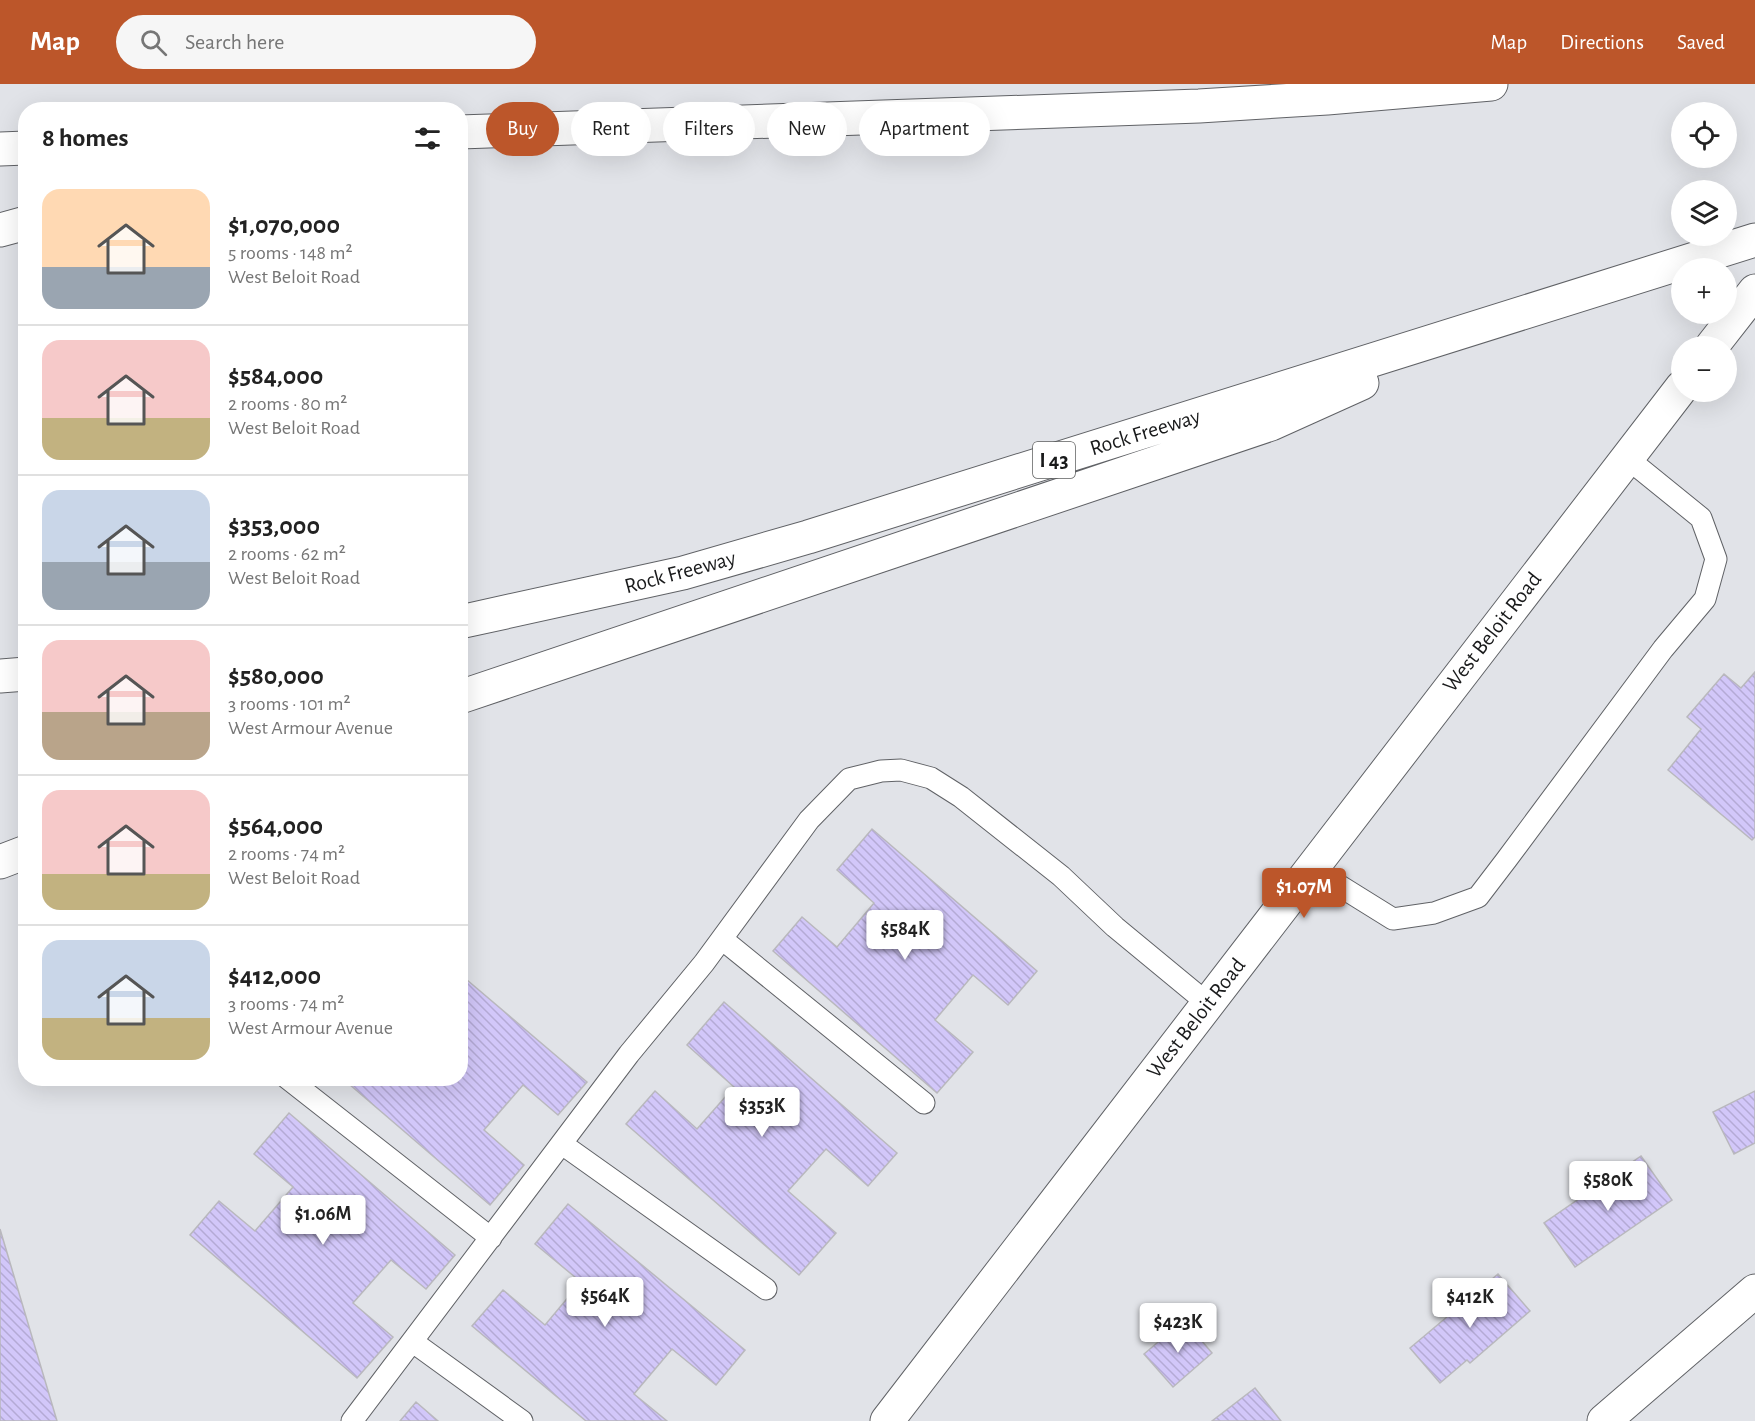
<!DOCTYPE html>
<html lang="en">
<head>
<meta charset="utf-8">
<style>
	body { margin:0; font-family:"Alegreya Sans",sans-serif; background:#f6f6f6; color:#222; height:100vh; display:flex; flex-direction:column; font-size:22px; white-space:nowrap }
	* { box-sizing:border-box; margin:0 }
	p { font-size:20px; color:#767676 }
	.icon { flex:none; width:33px; height:33px; fill:none; stroke:currentColor; stroke-width:2; stroke-linecap:round; stroke-linejoin:round }
	.map { position:relative; flex:1; overflow:hidden }
	.side { position:absolute; left:18px; top:18px; width:450px; height:984px; display:flex; flex-direction:column; background:#fff; border-radius:24px; box-shadow:0 6px 24px #0002 }
	.side>* { flex:none }
	.hud { position:absolute; left:486px; top:18px; width:570px; height:54px; display:flex; gap:12px }
	.fabs { position:absolute; left:1671px; top:18px; display:grid; gap:12px }
	.fabs a { display:grid; place-items:center; width:66px; height:66px; border-radius:50%; background:#fff; box-shadow:0 6px 24px #0002; font-size:30px }
	.price { position:absolute; translate:-50% -51px; padding:0 14px; border-radius:6px; background:#fff; color:#222; font-size:20px; line-height:39px; filter:drop-shadow(0 2px 3px #0008) }
	.price::after { content:''; position:absolute; left:50%; top:36px; width:18px; height:14px; margin-left:-9px; background:inherit; clip-path:polygon(0 0,100% 0,50% 100%) }
	.price.on { background:#bc562a; color:#fff }
	ul { padding:0; list-style:none }
	li { display:flex; align-items:center; gap:18px; height:150px; padding:0 24px }
	li+li { border-top:2px solid #e0e0e0 }
	li span { display:grid; place-items:center; flex:none; width:168px; height:120px; border-radius:18px; color:#555 }
	li>.icon { margin-inline-start:auto }
	span .icon { width:72px; height:72px; fill:#fffc; stroke-width:1 }
	li b { font-size:26px }
	h2 { display:flex; justify-content:space-between; align-items:center; height:72px; padding:0 24px; font-size:26px }
	.pill { padding:0 21px; border-radius:27px; background:#fff; box-shadow:0 6px 24px #0002; font-size:21px; line-height:54px }
	.pill.on { background:#bc562a; color:#fff }
	header { display:flex; align-items:center; gap:36px; box-sizing:border-box; height:84px; padding:0 30px; background:#bc562a; color:#fff }
	header strong { font-size:28px }
	nav { display:flex; gap:33px; margin-inline-start:auto; font-size:21px }
	.search { width:420px; height:54px; background:#f6f6f6; display:flex; align-items:center; gap:15px; box-sizing:border-box; padding:0 21px; border-radius:33px; color:#767676; font-size:22px }
	.map>svg:first-child { display:block }
</style>
</head>
<body>
<header>
<strong>Map</strong>
<div class="search"><svg class="icon" aria-label="search" viewBox="0 0 24 24"><circle cx="10" cy="10" r="6"/><path d="M15 15l6 6"/></svg>Search here</div>
<nav><a>Map</a><a>Directions</a><a>Saved</a></nav>
</header>
<div class="map">
<svg width="1755" height="1337" viewBox="0 0 1755 1337">
	<defs>
		<pattern id="building-back-hatch" width="6" height="6" patternUnits="userSpaceOnUse" patternTransform="scale(1.5)"><rect width="6" height="6" fill="#d2c7f9"/><path d="M-1 5l2 2M0 0l6 6M5-1l2 2" fill="none" stroke="#b4aad5"/></pattern>
	</defs>
	<rect width="100%" height="100%" fill="#e1e3e8"/>
	<!-- building -->
	<path fill="url(#building-back-hatch)" stroke="#b9b8bd" stroke-width="1.5" d="M1755,588v165l-3,3 -84,-70 33,-41 -14,-12 37,-43 17,14z
		M872,745l165,142 -29,34 -35,-30 -38,45 38,32 -36,41 -164,-142 29,-34 35,30 37,-44 -37,-33z
		M460,890l127,108 -29,33 -35,-30 -39,45 40,35 -34,40 -148,-127h118z
		M724,918l173,151 -29,33 -42,-37 -38,42 48,42 -37,42 -173,-151 29,-33 42,38 37,-42 -47,-42z
		M1755,1007v52l-21,11 -21,-42z
		M289,1029l166,142 -29,34 -35,-29 -38,43 40,34 -36,41 -167,-143 29,-34 36,30 38,-44 -39,-33z
		M1641,1072l31,44 -97,67 -31,-44z
		M568,1120l177,146 -29,35 -44,-36 -38,45 33,27h-81l-114,-95 31,-36 42,35 36,-43 -46,-38z
		M0,1145l57,192h-57z
		M1498,1190l32,37 -60,52 -3,-3 -27,23 -30,-35z
		M1184,1236l28,33 -39,34 -29,-33z
		M1255,1304l26,33h-69z
		M416,1318l22,19h-38z"/>
	<g fill="none" stroke-linecap="round" stroke-linejoin="round">
		<defs>
			<path id="lane" d="M1311,784l82,51 41,-6 44,-16 29,-38 156,-210 42,-50 11,-40 -15,-41 -74,-60
				M722,855l202,164
				M287,994l204,160
				M562,1060l204,145
				M413,1258l109,79
				M352,1337l277,-367 75,-91 105,-143 40,-41 32,-8 20,-1 30,8 30,19 100,79 54,51 92,76"/>
			<path id="street" d="M1604,1337l151,-130"/>
			<path id="secondary" d="M1712,262l43,-55
				M887,1337l795,-1034"/>
			<path id="highway" d="M460,48l739,-26 128,-8 164,-14
				M0,65l26,-1
				M0,146l26,-7
				M460,538l223,-49 125,-36 947,-297
				M0,592l26,-2
				M460,613l811,-273 91,-41
				M0,778l26,-10"/>
		</defs>
		<!-- lane casing -->
		<use href="#lane" stroke="#606266" stroke-width="23"/>
		<!-- street casing -->
		<use href="#street" stroke="#606266" stroke-width="35"/>
		<!-- secondary casing -->
		<use href="#secondary" stroke="#606266" stroke-width="35"/>
		<!-- highway casing -->
		<use href="#highway" stroke="#606266" stroke-width="35"/>
		<!-- lane -->
		<use href="#lane" stroke="#fff" stroke-width="21"/>
		<!-- street -->
		<use href="#street" stroke="#fff" stroke-width="33"/>
		<!-- secondary -->
		<use href="#secondary" stroke="#fff" stroke-width="33"/>
		<!-- highway -->
		<use href="#highway" stroke="#fff" stroke-width="33"/>
	</g>
	<g text-anchor="middle" dominant-baseline="central" stroke-width="4.5" stroke-linejoin="round" paint-order="stroke">
		<!-- shield labels -->
		<rect fill="#fff" stroke="#5e5f5f" stroke-width="1.5" x="1033" y="358" width="42" height="36" rx="4.5"/>
		<g font-size="21" font-weight="bold" fill="#191a1b">
			<text x="1054" y="376">I 43</text>
		</g>
		<!-- street labels -->
		<g font-size="22" fill="#191a1b" stroke="#fff">
			<text transform="translate(1145 348) rotate(-17)">Rock Freeway</text>
			<text transform="translate(680 488) rotate(-15)">Rock Freeway</text>
			<text transform="translate(1492 548) rotate(-52)">West Beloit Road</text>
			<text transform="translate(1196 934) rotate(-52)">West Beloit Road</text>
		</g>
	</g>
</svg>
<div class="fabs">
<a><svg class="icon" aria-label="locate" viewBox="0 0 24 24"><circle cx="12" cy="12" r="6"/><path d="M12 2v4M12 18v4M2 12h4M18 12h4"/></svg></a>
<a><svg class="icon" aria-label="layers" viewBox="0 0 24 24"><path d="M12 4l9 5-9 5-9-5zM3 14l9 5 9-5"/></svg></a>
<a>+</a>
<a>−</a>
</div>
<b class="price on" style="left:1304px;top:835px">$1.07M</b>
<b class="price" style="left:905px;top:877px">$584K</b>
<b class="price" style="left:762px;top:1054px">$353K</b>
<b class="price" style="left:1608px;top:1128px">$580K</b>
<b class="price" style="left:323px;top:1162px">$1.06M</b>
<b class="price" style="left:605px;top:1244px">$564K</b>
<b class="price" style="left:1470px;top:1245px">$412K</b>
<b class="price" style="left:1178px;top:1270px">$423K</b>
<div class="hud">
<a class="pill on">Buy</a>
<a class="pill">Rent</a>
<a class="pill">Filters</a>
<a class="pill">New</a>
<a class="pill">Apartment</a>
</div>
<section class="side">
<h2>8 homes<svg class="icon" aria-label="filters" viewBox="0 0 24 24"><path d="M4 7h16M4 17h16"/><circle cx="9" cy="7" r="2"/><circle cx="15" cy="17" r="2"/></svg></h2>
<ul>
<li><span style="background:linear-gradient(#ffd9b3 65%,#9aa5b1 0)"><svg class="icon" aria-label="home" viewBox="0 0 24 24"><path d="M3 11l9-7 9 7M6 9v11h12V9"/></svg></span><div><b>$1,070,000</b><p>5 rooms · 148 m²</p><p>West Beloit Road</p></div></li>
<li><span style="background:linear-gradient(#f6c9c9 65%,#c2b280 0)"><svg class="icon" aria-label="home" viewBox="0 0 24 24"><path d="M3 11l9-7 9 7M6 9v11h12V9"/></svg></span><div><b>$584,000</b><p>2 rooms · 80 m²</p><p>West Beloit Road</p></div></li>
<li><span style="background:linear-gradient(#c9d6e8 60%,#9aa5b1 0)"><svg class="icon" aria-label="home" viewBox="0 0 24 24"><path d="M3 11l9-7 9 7M6 9v11h12V9"/></svg></span><div><b>$353,000</b><p>2 rooms · 62 m²</p><p>West Beloit Road</p></div></li>
<li><span style="background:linear-gradient(#f6c9c9 60%,#b9a48a 0)"><svg class="icon" aria-label="home" viewBox="0 0 24 24"><path d="M3 11l9-7 9 7M6 9v11h12V9"/></svg></span><div><b>$580,000</b><p>3 rooms · 101 m²</p><p>West Armour Avenue</p></div></li>
<li><span style="background:linear-gradient(#f6c9c9 70%,#c2b280 0)"><svg class="icon" aria-label="home" viewBox="0 0 24 24"><path d="M3 11l9-7 9 7M6 9v11h12V9"/></svg></span><div><b>$564,000</b><p>2 rooms · 74 m²</p><p>West Beloit Road</p></div></li>
<li><span style="background:linear-gradient(#c9d6e8 65%,#c2b280 0)"><svg class="icon" aria-label="home" viewBox="0 0 24 24"><path d="M3 11l9-7 9 7M6 9v11h12V9"/></svg></span><div><b>$412,000</b><p>3 rooms · 74 m²</p><p>West Armour Avenue</p></div></li>
</ul>
</section>
</div>
</body>
</html>
